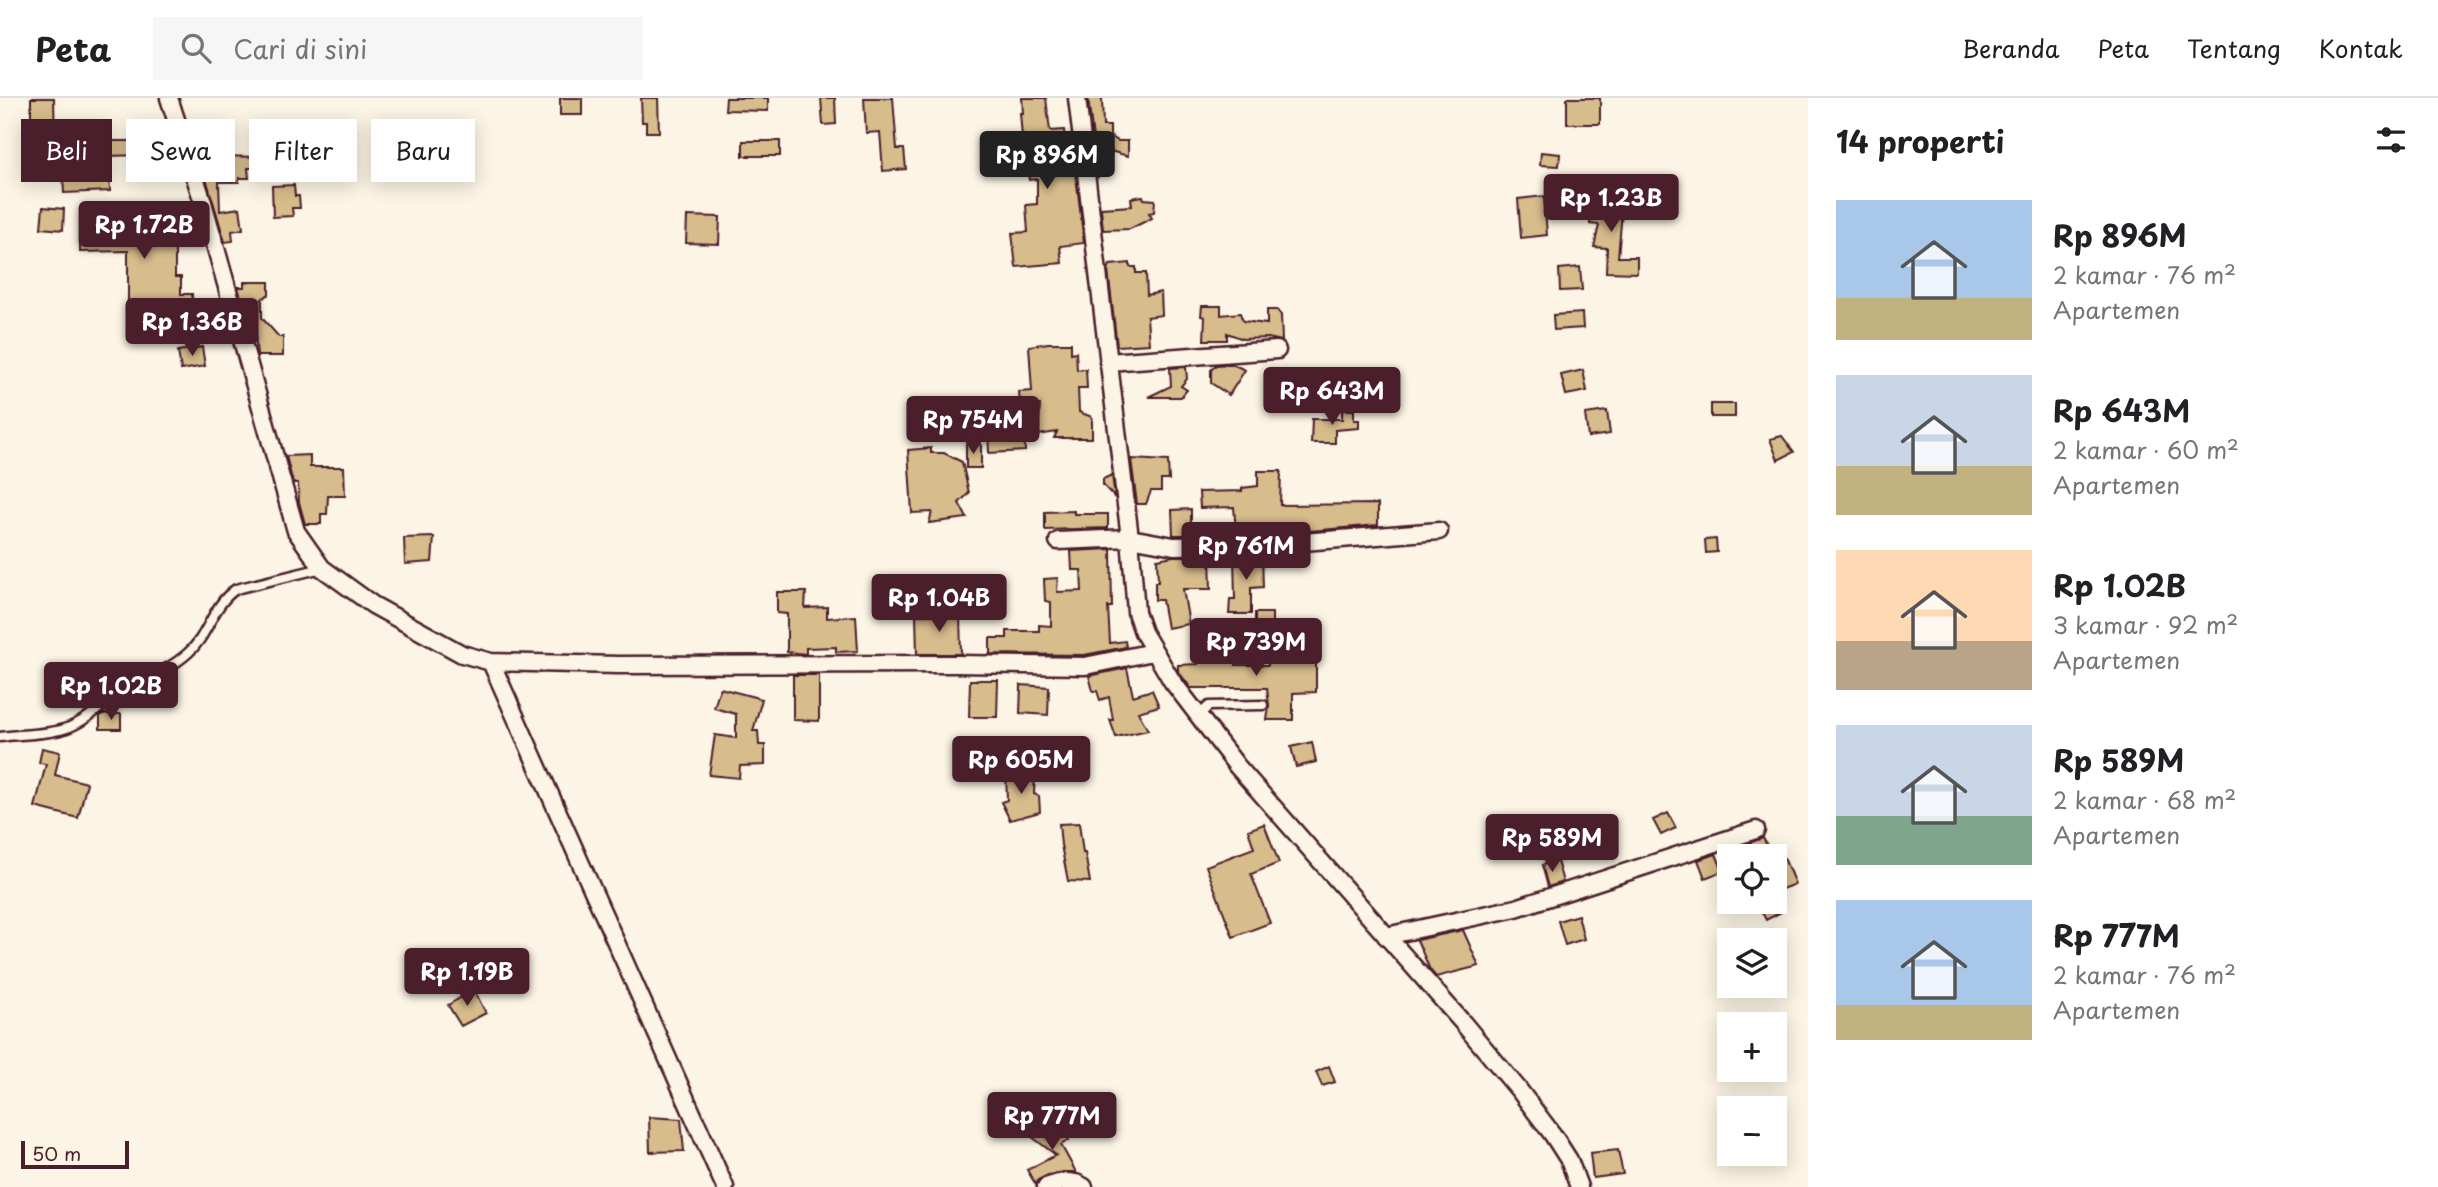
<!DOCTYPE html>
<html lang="id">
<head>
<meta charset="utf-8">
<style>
	body { margin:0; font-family:"Playpen Sans",sans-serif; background:#f6f6f6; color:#202124; height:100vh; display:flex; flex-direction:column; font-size:26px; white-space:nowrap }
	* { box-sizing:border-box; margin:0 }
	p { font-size:23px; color:#757577 }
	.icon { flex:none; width:38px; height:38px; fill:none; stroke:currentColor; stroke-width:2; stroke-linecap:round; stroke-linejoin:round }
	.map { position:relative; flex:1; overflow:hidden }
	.sheet { display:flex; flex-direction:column; background:#fff; width:630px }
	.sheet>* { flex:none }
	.hud { position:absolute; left:21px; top:21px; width:665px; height:63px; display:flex; gap:14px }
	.fabs { position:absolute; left:1717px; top:746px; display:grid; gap:14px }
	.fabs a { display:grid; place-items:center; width:70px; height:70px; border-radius:0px; background:#fff; box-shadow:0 4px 18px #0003; font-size:35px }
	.scale { position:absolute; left:21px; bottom:18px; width:108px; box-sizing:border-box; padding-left:7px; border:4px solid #4a1f2b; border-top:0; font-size:19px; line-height:24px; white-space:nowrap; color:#4a1f2b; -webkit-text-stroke:5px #fcf5e5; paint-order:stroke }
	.price { position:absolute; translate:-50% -60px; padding:0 16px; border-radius:7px; background:#4a1f2b; color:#fff; font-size:23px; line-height:46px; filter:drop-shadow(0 2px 4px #0008) }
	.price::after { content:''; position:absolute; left:50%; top:42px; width:21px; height:16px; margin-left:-10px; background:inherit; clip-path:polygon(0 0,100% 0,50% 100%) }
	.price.current { background:#222; color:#fff }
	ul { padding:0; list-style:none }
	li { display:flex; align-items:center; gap:21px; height:175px; padding:0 28px }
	li span { display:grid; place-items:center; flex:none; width:196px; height:140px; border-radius:0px; color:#555 }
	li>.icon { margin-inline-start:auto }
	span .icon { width:84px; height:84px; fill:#fffc; stroke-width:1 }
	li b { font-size:30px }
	h2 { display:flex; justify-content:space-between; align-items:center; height:84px; padding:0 28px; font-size:30px }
	.chip { padding:0 24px; border-radius:0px; background:#fff; box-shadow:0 4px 18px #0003; font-size:24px; line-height:63px }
	.chip.current { background:#4a1f2b; color:#fff }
	header { display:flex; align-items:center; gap:42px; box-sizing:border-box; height:98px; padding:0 35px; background:#fff; border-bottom:2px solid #e0e0e0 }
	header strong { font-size:33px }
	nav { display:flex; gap:38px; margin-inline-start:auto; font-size:24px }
	.search { width:490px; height:63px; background:#f6f6f6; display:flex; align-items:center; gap:18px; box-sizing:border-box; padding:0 24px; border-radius:0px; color:#757577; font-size:26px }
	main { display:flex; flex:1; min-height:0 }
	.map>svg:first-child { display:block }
</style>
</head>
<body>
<header>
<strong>Peta</strong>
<div class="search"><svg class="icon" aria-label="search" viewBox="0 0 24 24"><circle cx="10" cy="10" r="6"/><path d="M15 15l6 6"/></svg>Cari di sini</div>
<nav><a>Beranda</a><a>Peta</a><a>Tentang</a><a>Kontak</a></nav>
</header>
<main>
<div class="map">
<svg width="1808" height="1089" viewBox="0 0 1808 1089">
	<rect width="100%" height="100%" fill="#fcf5e5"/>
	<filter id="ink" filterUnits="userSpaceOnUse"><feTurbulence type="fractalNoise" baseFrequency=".0143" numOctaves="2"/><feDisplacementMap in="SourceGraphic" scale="14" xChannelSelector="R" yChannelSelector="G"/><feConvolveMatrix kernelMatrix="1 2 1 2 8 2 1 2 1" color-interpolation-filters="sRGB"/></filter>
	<g filter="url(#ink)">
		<!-- building -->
		<path fill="#d7bc8c" stroke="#4a1f2b" stroke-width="2" d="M31,0h23l1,42h3l-1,21 -28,-1 2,-21z
			M560,0h22v17h-22z
			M641,0h17l1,34h-13v-10h-4z
			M726,0h42v13l-43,-1z
			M821,0h14l1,26 -13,1z
			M864,0h29l4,51h7l2,20 -23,2 -3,-39 -14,1z
			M1022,0h24l4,33 14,-1 4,38 7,-1 9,76 -24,3 2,17 -46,4 -4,-34 16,-1 -2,-27 11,-1v-25l-8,1 -4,-31h-2l-3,-36h3z
			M1088,0h14l1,28h7v10l8,5h10v15l-18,-5v17h-12v10z
			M1567,0h33v26h-33z
			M259,37h17v14h-6v4l-11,-1z
			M105,43h40l1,14 -41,1z
			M743,43h37v15h-37z
			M1541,54l19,2 -1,12 -19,-1z
			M218,58l44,1v11h-14l1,10h-10v4h-20l1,29 20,-3 3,21 -11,2 1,10 -8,1 -25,-84z
			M109,75l1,18 -46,2 -1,-18z
			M294,87l1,11h4l1,12h-8l1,8 -20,1 -1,-31z
			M1143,98l1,3 11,1 -1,12 -5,1 3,5 -22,11 -27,1 -2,-22 31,-2 -1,-8z
			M1544,98l3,39 -26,3 -3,-39z
			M1591,100l32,2 -5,57h19v16l-31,-1 1,-24 -13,-1 5,-22 -9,-1z
			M43,109l21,2 -1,21 -22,-2z
			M165,113l2,25h8v41h6v17h11l1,27 -31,1v-20l-34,1v-52l-48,1v-28l45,-1v-8z
			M687,118l33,1 -1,27 -33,-1z
			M1130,165v4h6v6h10l1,22 14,-3 1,23 -15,2 2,27 -32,2 -9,-76 2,-5z
			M1580,169l2,23 -22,1 -1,-22z
			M244,184h25v12l-7,5v19l17,19h4v19h-26l-2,-24 -4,1 -13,-46h6z
			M1202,208h19v9l19,-2 3,8 24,3v-14h10l4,5 1,26 -14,-3 -25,1 -16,-6v7h-23l1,-23 -4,-1z
			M1582,215l1,15 -29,2 -1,-15z
			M1048,245h23v10l5,-1 1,18 9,-1 1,19h-9l1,24 13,5v21h-38l3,-6 -19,3 2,-30h-20l-1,-13 13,-1 -3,-45z
			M202,249l3,19 -24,4 -3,-19z
			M1232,266l13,6 -16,25 -18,-12v-13l5,-5z
			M1186,269l1,12 -6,7 6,4 -6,7h-33l23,-11 -1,-18z
			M1583,272l4,21 -21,4 -5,-20z
			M1711,306h24v13h-24z
			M1342,312h12v10h5v8l-24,2v13h-24l1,-24h30z
			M1607,313l3,23 -22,3 -3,-23z
			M1024,329l1,24 -36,2 -1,-24z
			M1782,338l12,16 -16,8 -8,-21z
			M966,346h15v24h-15z
			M931,350v5h13l18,9 7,31 -10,10 8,15 -38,5 3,-11 -20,1 -4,-63z
			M310,357v12h34l1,29h-17l-1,18h-6v10h-16l-6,-22 -1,-19h-5l-7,-27z
			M1131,361l37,2 1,19h-8v11h-10l-5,13h-9z
			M1258,373h23l-1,34 98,-1v21l-80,7h-62l-2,-25 -34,1 -1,-16 43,-1v-3l16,-2z
			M1112,377l3,23 -12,-13v-6z
			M1191,411v26h-18l-1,-25z
			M1074,413v3h34v14l-63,2v-18z
			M434,439l-2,25 -27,2 -1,-26z
			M1716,441l1,13 -11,1 -1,-13z
			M1111,451l1,58h-4l2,36 15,-2 1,6 -42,8 -94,-1v-16h17v-7h32v-6l12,1v-24l-6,-1 -1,-22 14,-1 -1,14 25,-1 -1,-21h-9l-1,-19z
			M1234,457h28l1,32 -12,1v26h-22l1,-15h5z
			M1173,458h37l1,33h-28l6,35 -22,4 -5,-28h-7v-18h3l-1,-23z
			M777,494h29l-1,16 22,-1v11l29,-2 2,35 -22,1v-5l-30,1v6l-19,-2v-38l-10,-1z
			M1255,515h17v25h-17z
			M960,516l1,40h-44l-1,-39z
			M1268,554h25v11l23,-1v30l-23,1v27h-26l2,-14 -2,-18h-76l-13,-17v-6l20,-1 1,-10h37v11h32z
			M1127,570l6,28 19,-6 7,16 -21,6 10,18 -32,7 -6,-17h3l-4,-23 -9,3 -3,-9h-4l-4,-15z
			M793,577h26v46l-26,-1z
			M970,582h28l-1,37h-28z
			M1021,587l28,2 -1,28 -28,-2z
			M720,590l42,11 -9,32h5l1,14h6v20l-25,1 -1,12 -30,-3 6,-40 21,3v-24l-22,-6z
			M103,616h18v15h-21v-13z
			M1312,644l4,20 -20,5 -5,-20z
			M42,650l18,4 -5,23 32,8 -9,35 -43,-11 11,-43 -7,-1z
			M1006,676h29l-1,20 5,2 1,16 -30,8 -9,-18 6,-2z
			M1668,715l8,15 -15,7 -8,-15z
			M1079,725l4,30h2l5,29 -22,-1 -7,-36 -2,-21z
			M1264,726l15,39 -28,11 19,49 -37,14 -27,-71 48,-18 -6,-18z
			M1763,740l8,15 -10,3h-20l-4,-9z
			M1716,756l7,17 -18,7 -7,-18z
			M1784,760l11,26 -21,8v-30z
			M1557,763l6,21 -15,5 -6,-22z
			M1756,803h22l5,10 -17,9z
			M1578,817l6,24 -19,6 -7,-24z
			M1463,832l16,36 -43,11 -6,-7 -13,-30z
			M474,892l12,23 -25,13 -13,-21z
			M1329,968l6,16 -13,4 -6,-14z
			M649,1019l32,2 3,32 -34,1z
			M1053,1020l16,22 -8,5 15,27h-12l-16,3 -10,5 -2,5 -9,-15 29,-15 -24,-18z
			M1618,1052l5,24 -30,4 -3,-25z"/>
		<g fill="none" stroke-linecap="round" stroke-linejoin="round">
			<defs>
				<path id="lane" d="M1198,618l11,-10 54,-1
					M0,639c21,-3 44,-2 64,-8 23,-7 39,-26 59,-38 22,-12 46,-21 65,-38 21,-18 24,-48 48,-64l86,-21"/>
				<path id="street" d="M169,0l33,101 94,332 26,37 51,37 89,49 29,8 127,3 338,-1 129,2 68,-14
					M1077,0l53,440 6,74 7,20 29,49 65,85 226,257 56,67 34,45 16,25 10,27
					M1108,264l169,-12
					M1058,443l72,-3 44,8 59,-1 58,-2 148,-12
					M491,564l234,525
					M1386,838l130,-28 240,-78
					M1046,1089c13,-5 26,-8 38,0"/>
			</defs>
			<!-- lane casing -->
			<use href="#lane" stroke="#4a1f2b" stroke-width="13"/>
			<!-- street casing -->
			<use href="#street" stroke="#4a1f2b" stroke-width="21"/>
			<!-- lane -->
			<use href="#lane" stroke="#fcf5e5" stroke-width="8"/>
			<!-- street -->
			<use href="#street" stroke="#fcf5e5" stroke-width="16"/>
		</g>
	</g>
</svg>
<div class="fabs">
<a><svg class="icon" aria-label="locate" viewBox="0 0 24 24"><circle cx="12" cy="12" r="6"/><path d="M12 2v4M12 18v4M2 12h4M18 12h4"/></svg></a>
<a><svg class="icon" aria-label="layers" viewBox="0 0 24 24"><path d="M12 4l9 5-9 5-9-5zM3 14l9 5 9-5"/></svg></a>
<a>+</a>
<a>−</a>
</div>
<div class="scale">50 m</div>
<b class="price current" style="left:1047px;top:93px">Rp 896M</b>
<b class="price" style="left:1611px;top:136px">Rp 1.23B</b>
<b class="price" style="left:144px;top:163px">Rp 1.72B</b>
<b class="price" style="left:192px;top:260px">Rp 1.36B</b>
<b class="price" style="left:1332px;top:329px">Rp 643M</b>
<b class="price" style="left:973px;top:358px">Rp 754M</b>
<b class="price" style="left:1246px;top:484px">Rp 761M</b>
<b class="price" style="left:939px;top:536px">Rp 1.04B</b>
<b class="price" style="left:1256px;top:580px">Rp 739M</b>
<b class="price" style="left:111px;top:624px">Rp 1.02B</b>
<b class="price" style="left:1021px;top:698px">Rp 605M</b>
<b class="price" style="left:1552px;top:776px">Rp 589M</b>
<b class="price" style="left:467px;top:910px">Rp 1.19B</b>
<b class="price" style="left:1052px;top:1054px">Rp 777M</b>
<div class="hud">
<a class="chip current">Beli</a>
<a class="chip">Sewa</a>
<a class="chip">Filter</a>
<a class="chip">Baru</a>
</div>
</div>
<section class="sheet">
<h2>14 properti<svg class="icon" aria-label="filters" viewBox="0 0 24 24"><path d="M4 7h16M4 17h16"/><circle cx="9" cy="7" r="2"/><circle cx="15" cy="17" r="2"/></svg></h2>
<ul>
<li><span style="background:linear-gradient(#a9c7e8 70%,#c2b280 0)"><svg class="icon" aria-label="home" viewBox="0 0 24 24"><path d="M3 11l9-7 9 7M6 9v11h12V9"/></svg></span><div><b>Rp 896M</b><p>2 kamar · 76 m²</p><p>Apartemen</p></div></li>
<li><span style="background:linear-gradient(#c9d6e8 65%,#c2b280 0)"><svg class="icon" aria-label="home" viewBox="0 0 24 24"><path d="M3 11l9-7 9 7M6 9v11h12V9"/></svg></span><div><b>Rp 643M</b><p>2 kamar · 60 m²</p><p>Apartemen</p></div></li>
<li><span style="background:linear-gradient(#ffd9b3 65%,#b9a48a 0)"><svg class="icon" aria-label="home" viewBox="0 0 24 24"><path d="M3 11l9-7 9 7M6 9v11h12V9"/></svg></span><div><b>Rp 1.02B</b><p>3 kamar · 92 m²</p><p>Apartemen</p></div></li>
<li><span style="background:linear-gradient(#c9d6e8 65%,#7fa58c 0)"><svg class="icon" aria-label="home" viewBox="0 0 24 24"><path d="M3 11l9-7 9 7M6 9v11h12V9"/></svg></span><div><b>Rp 589M</b><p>2 kamar · 68 m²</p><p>Apartemen</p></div></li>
<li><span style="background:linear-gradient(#a9c7e8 75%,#c2b280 0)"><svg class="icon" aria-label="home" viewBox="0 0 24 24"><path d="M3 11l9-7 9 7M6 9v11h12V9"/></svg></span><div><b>Rp 777M</b><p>2 kamar · 76 m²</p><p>Apartemen</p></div></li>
</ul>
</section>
</main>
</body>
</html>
